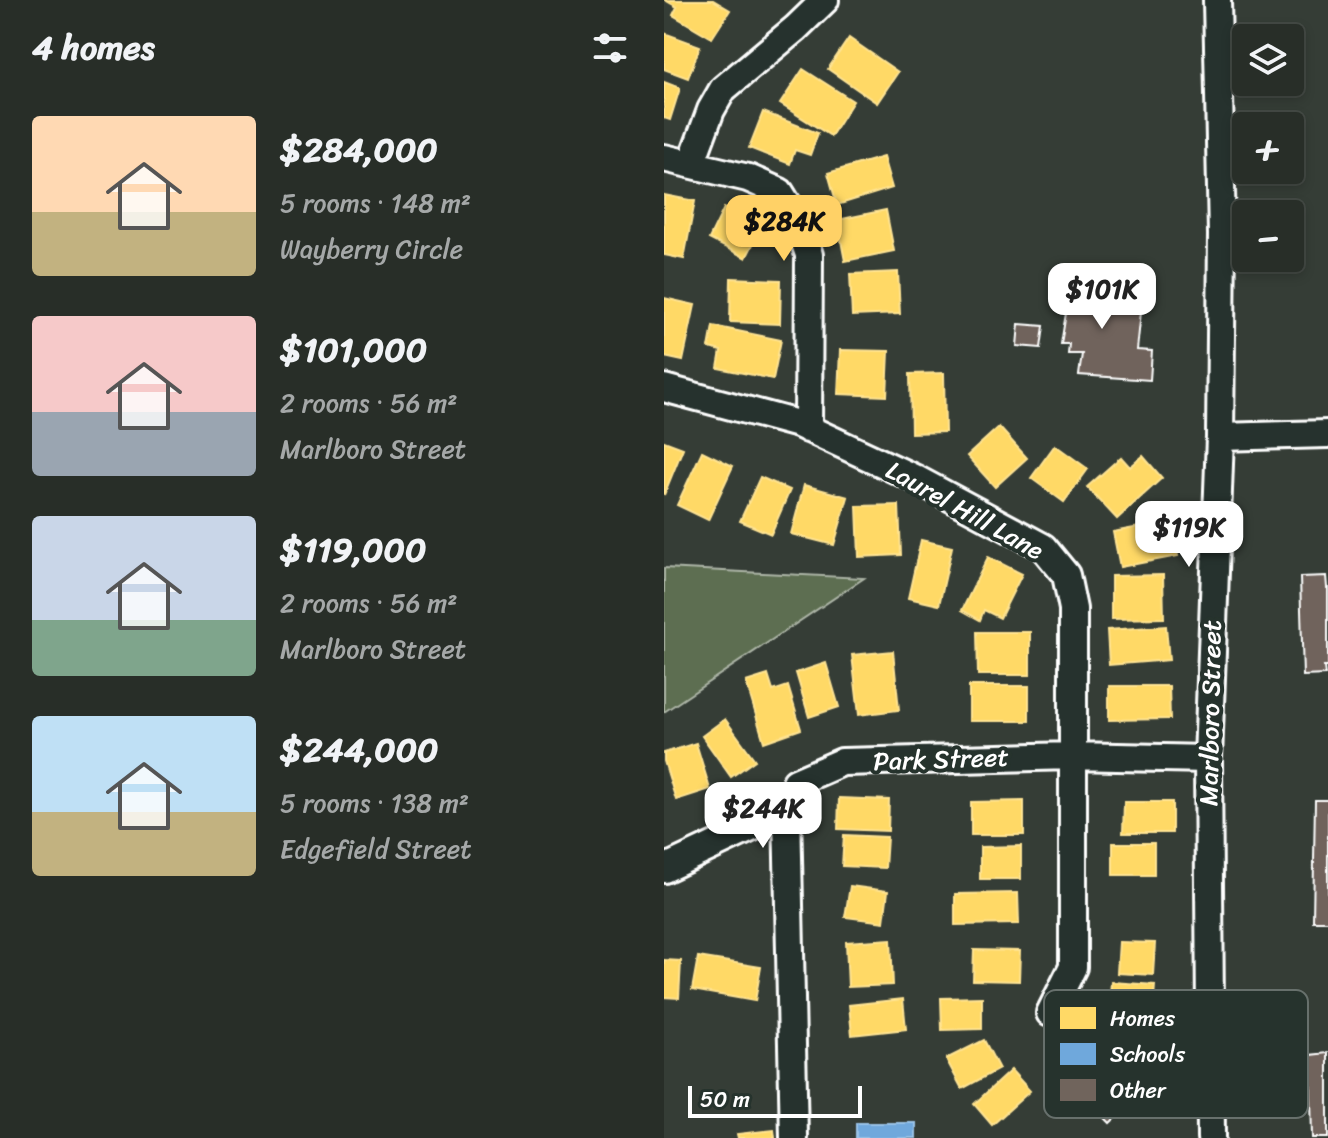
<!DOCTYPE html>
<html lang="en">
<head>
<meta charset="utf-8">
<style>
	body { margin:0; font-family:Sriracha,sans-serif; background:#343a34; color:#f1f3f6; height:100vh; display:flex; flex-direction:column; font-size:30px; white-space:nowrap }
	* { box-sizing:border-box; margin:0 }
	p { font-size:26px; color:#a5a8a8 }
	.icon { flex:none; width:44px; height:44px; fill:none; stroke:currentColor; stroke-width:2; stroke-linecap:round; stroke-linejoin:round }
	.map { position:relative; flex:1; overflow:hidden }
	.side { display:flex; flex-direction:column; background:#282e28; width:664px }
	.side>* { flex:none }
	.fabs { position:absolute; left:568px; top:24px; display:grid; gap:16px }
	.fabs a { display:grid; place-items:center; width:72px; height:72px; border-radius:8px; background:#282e28; box-shadow:0 4px 12px #0003,0 0 0 2px #444a45; font-size:40px }
	.scale { position:absolute; left:24px; bottom:20px; width:174px; box-sizing:border-box; padding-left:8px; border:4px solid #fff; border-top:0; font-size:22px; line-height:28px; white-space:nowrap; color:#fff; -webkit-text-stroke:6px #26332d; paint-order:stroke }
	.price { position:absolute; translate:-50% -68px; padding:0 18px; border-radius:16px; background:#fff; color:#222; font-size:26px; line-height:52px; filter:drop-shadow(0 2px 4px #0008) }
	.price::after { content:''; position:absolute; left:50%; top:48px; width:24px; height:18px; margin-left:-12px; background:inherit; clip-path:polygon(0 0,100% 0,50% 100%) }
	.price.current { background:#ffd166; color:#111 }
	ul { padding:0; list-style:none }
	li { display:flex; align-items:center; gap:24px; height:200px; padding:0 32px }
	li span { display:grid; place-items:center; flex:none; width:224px; height:160px; border-radius:8px; color:#555 }
	li>.icon { margin-inline-start:auto }
	span .icon { width:96px; height:96px; fill:#fffc; stroke-width:1 }
	li b { font-size:34px }
	h2 { display:flex; justify-content:space-between; align-items:center; height:96px; padding:0 32px; font-size:34px }
	main { display:flex; flex:1; min-height:0 }
	.map>svg:first-child { display:block }
</style>
</head>
<body>
<main>
<section class="side">
<h2>4 homes<svg class="icon" aria-label="filters" viewBox="0 0 24 24"><path d="M4 7h16M4 17h16"/><circle cx="9" cy="7" r="2"/><circle cx="15" cy="17" r="2"/></svg></h2>
<ul>
<li><span style="background:linear-gradient(#ffd9b3 60%,#c2b280 0)"><svg class="icon" aria-label="home" viewBox="0 0 24 24"><path d="M3 11l9-7 9 7M6 9v11h12V9"/></svg></span><div><b>$284,000</b><p>5 rooms · 148 m²</p><p>Wayberry Circle</p></div></li>
<li><span style="background:linear-gradient(#f6c9c9 60%,#9aa5b1 0)"><svg class="icon" aria-label="home" viewBox="0 0 24 24"><path d="M3 11l9-7 9 7M6 9v11h12V9"/></svg></span><div><b>$101,000</b><p>2 rooms · 56 m²</p><p>Marlboro Street</p></div></li>
<li><span style="background:linear-gradient(#c9d6e8 65%,#7fa58c 0)"><svg class="icon" aria-label="home" viewBox="0 0 24 24"><path d="M3 11l9-7 9 7M6 9v11h12V9"/></svg></span><div><b>$119,000</b><p>2 rooms · 56 m²</p><p>Marlboro Street</p></div></li>
<li><span style="background:linear-gradient(#bfe0f5 60%,#c2b280 0)"><svg class="icon" aria-label="home" viewBox="0 0 24 24"><path d="M3 11l9-7 9 7M6 9v11h12V9"/></svg></span><div><b>$244,000</b><p>5 rooms · 138 m²</p><p>Edgefield Street</p></div></li>
</ul>
</section>
<div class="map">
<svg width="664" height="1138" viewBox="0 0 664 1138">
	<rect width="100%" height="100%" fill="#353d36"/>
	<filter id="ink" filterUnits="userSpaceOnUse"><feTurbulence type="fractalNoise" baseFrequency=".0125" numOctaves="2"/><feDisplacementMap in="SourceGraphic" scale="16" xChannelSelector="R" yChannelSelector="G"/><feConvolveMatrix kernelMatrix="1 2 1 2 8 2 1 2 1" color-interpolation-filters="sRGB"/></filter>
	<g filter="url(#ink)">
		<!-- green -->
		<path fill="#5d6e51" stroke="#aeb6a8" stroke-width="2" d="M0,568l200,10 -200,134z"/>
		<!-- homes -->
		<path fill="#ffd966" stroke="#ffe494" stroke-width="2" d="M1,0h48l17,10 -18,28 -39,-23 4,-8z
			M0,33l36,13 -12,32 -24,-9z
			M185,38l49,34 -21,31 -49,-34z
			M139,69l50,32 -22,35 -51,-32z
			M0,82l16,6 -10,32 -6,-2z
			M99,112l55,21 -8,22 -15,-5 -5,14 -41,-16z
			M219,157l9,31 -55,17 -9,-32z
			M0,195l31,6 -11,58 -20,-4z
			M60,208l38,19 -16,31 -37,-19z
			M222,210l8,41 -49,10 -8,-41z
			M234,272l2,42 -48,2 -2,-42z
			M67,278l50,2 -1,44 -50,-2z
			M0,298l31,7 -12,56 -19,-4z
			M49,326l68,14 -8,39 -55,-11 3,-17 -12,-3z
			M176,350l49,1 -2,45 -49,-2z
			M280,373l1,59 -34,1 -1,-59z
			M335,427l28,31 -32,29 -28,-31z
			M0,441l19,7 -19,47z
			M391,445l33,24 -24,33 -33,-24z
			M38,451l31,15 -25,54 -31,-15z
			M479,456l19,22 -45,41 -30,-32 34,-30 9,10z
			M96,477l30,13 -19,44 -31,-13z
			M140,485l44,12 -14,48 -43,-11z
			M235,505l2,50 -42,2 -2,-51z
			M507,521l7,35 -58,11 -7,-35z
			M257,540l31,7 -13,58 -31,-7z
			M324,557l34,17 -22,44 -16,-8 -4,10 -18,-10z
			M499,575l1,43 -53,1v-43z
			M502,626l3,34 -60,5 -2,-35z
			M313,632h53v43h-52z
			M229,651l6,59 -40,5 -7,-60z
			M162,663l13,44 -30,10 -13,-44z
			M104,675l5,16 15,-5 13,43 -37,13 -18,-60z
			M305,686h60v35h-60z
			M445,686h60l1,33 -61,1z
			M61,719l30,41 -24,17 -29,-41z
			M32,743l14,46 -34,11 -12,-39v-8z
			M175,798l50,2 -1,31 -50,-2z
			M360,801v34h-53v-33z
			M460,802h48v31h-49z
			M180,835l43,2 -2,31 -43,-2z
			M449,843h41v32h-41z
			M357,846v33h-41v-32z
			M186,886l38,5 -4,31 -39,-5z
			M354,893l1,31 -64,1v-31z
			M227,939l2,46 -45,2 -2,-45z
			M455,942l36,1 -2,32 -36,-2z
			M310,950l46,1 -1,30 -46,-1z
			M34,957l63,10 -6,34 -63,-11z
			M0,960l17,1 -2,37 -15,-1z
			M447,982l44,3 -3,39 -44,-3z
			M318,997v32l-40,1 -1,-32z
			M239,999l3,30 -54,6 -3,-30z
			M320,1040l15,29 -37,20 -16,-30z
			M347,1070l19,21 -38,34 -18,-21z
			M110,1130l1,8h-37l-1,-4z"/>
		<!-- schools -->
		<path fill="#6fa8dc" stroke="#9ac2e6" stroke-width="2" d="M192,1123h60v15h-60z"/>
		<!-- building -->
		<path fill="#70645c" stroke="#fff" stroke-width="2" d="M394,271l33,5 -4,19 55,7 -5,48 15,1 -2,29 -71,-5 3,-21h-14l1,-10h-8l6,-37 -14,-4z
			M355,324l25,2 -3,22 -24,-2z
			M662,576l1,12h1v79h-4l1,8 -22,1 -3,-99z
			M651,800h13v121h-15z
			M664,1053v85h-16l-2,-83z
			M438,1067l32,33 -24,23 -32,-33z"/>
		<g fill="none" stroke-linecap="round" stroke-linejoin="round">
			<defs>
				<path id="minor" d="M0,158l84,20 32,14 18,29 11,34 -1,174
					M27,164l20,-54 12,-21 73,-61 29,-28
					M0,388l134,36 118,55 127,68 23,28 7,34v358l-23,46
					M556,437l108,-3
					M123,811l7,327
					M0,869l123,-58 9,-29 46,-20 230,-6 136,3
					M547,1138l-3,-379 12,-322 2,-202 -5,-235"/>
			</defs>
			<!-- minor casing -->
			<use href="#minor" stroke="#fff" stroke-width="32"/>
			<!-- minor -->
			<use href="#minor" stroke="#26332d" stroke-width="26"/>
		</g>
	</g>
	<g text-anchor="middle" dominant-baseline="central" stroke-width="8" stroke-linejoin="round" paint-order="stroke">
		<!-- street labels -->
		<g font-size="26" fill="#fff" stroke="#26332d">
			<text transform="translate(301 510) rotate(29)">Laurel Hill Lane</text>
			<text transform="translate(546 713) rotate(-89)">Marlboro Street</text>
			<text transform="translate(277 759) rotate(-2)">Park Street</text>
		</g>
	</g>
	<!-- legend -->
	<rect x="380" y="990" width="264" height="128" rx="12" fill="#26332d" stroke="#67706c" stroke-width="2"/>
	<rect x="396" y="1007" width="36" height="22" fill="#ffd966"/>
	<rect x="396" y="1043" width="36" height="22" fill="#6fa8dc"/>
	<rect x="396" y="1079" width="36" height="22" fill="#70645c"/>
	<g font-size="22" fill="#fff">
		<text x="446" y="1026">Homes</text>
		<text x="446" y="1062">Schools</text>
		<text x="446" y="1098">Other</text>
	</g>
</svg>
<div class="fabs">
<a><svg class="icon" aria-label="layers" viewBox="0 0 24 24"><path d="M12 4l9 5-9 5-9-5zM3 14l9 5 9-5"/></svg></a>
<a>+</a>
<a>−</a>
</div>
<div class="scale">50 m</div>
<b class="price current" style="left:120px;top:263px">$284K</b>
<b class="price" style="left:438px;top:331px">$101K</b>
<b class="price" style="left:525px;top:569px">$119K</b>
<b class="price" style="left:99px;top:850px">$244K</b>
</div>
</main>
</body>
</html>
